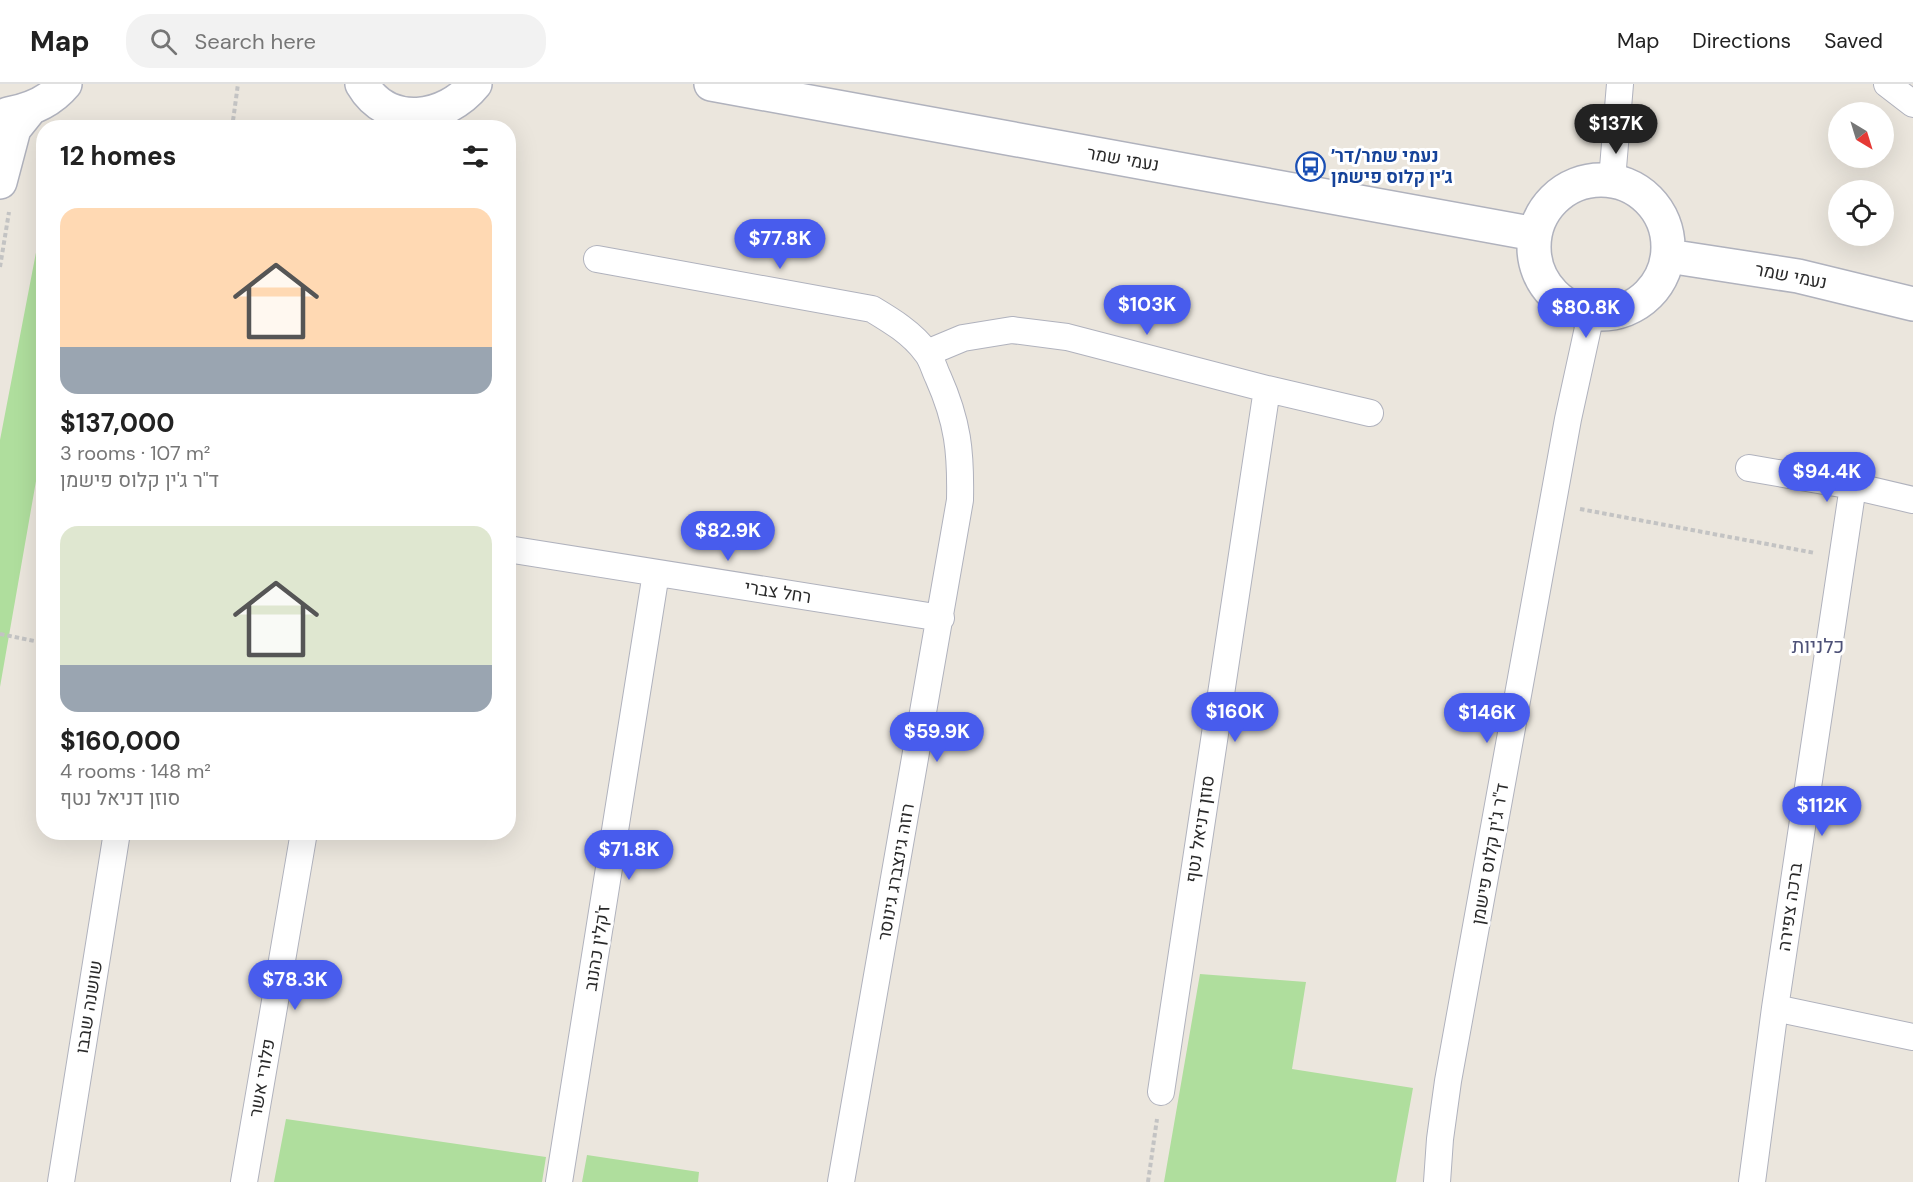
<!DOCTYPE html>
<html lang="en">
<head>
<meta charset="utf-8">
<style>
	body { margin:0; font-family:"DM Sans",Heebo,sans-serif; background:#f2f2f2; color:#222; height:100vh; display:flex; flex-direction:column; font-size:22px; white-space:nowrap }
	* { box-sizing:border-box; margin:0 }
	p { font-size:20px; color:#767676 }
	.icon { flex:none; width:33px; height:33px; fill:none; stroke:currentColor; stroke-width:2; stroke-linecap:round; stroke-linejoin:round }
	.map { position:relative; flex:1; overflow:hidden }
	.sheet { position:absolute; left:36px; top:36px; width:480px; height:720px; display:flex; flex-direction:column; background:#fff; border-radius:24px; box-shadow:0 6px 24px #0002 }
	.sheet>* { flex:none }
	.needle { width:39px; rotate:142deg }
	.fabs { position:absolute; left:1828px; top:18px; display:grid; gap:12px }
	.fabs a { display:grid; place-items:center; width:66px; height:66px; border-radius:50%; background:#fff; box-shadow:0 6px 24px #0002; font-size:30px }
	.price { position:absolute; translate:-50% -51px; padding:0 14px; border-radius:21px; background:#485ced; color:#fff; font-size:20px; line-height:39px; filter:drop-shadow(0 2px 3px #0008) }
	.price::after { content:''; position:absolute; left:50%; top:36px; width:18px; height:14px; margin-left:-9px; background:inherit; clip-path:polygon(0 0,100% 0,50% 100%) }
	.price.selected { background:#222; color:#fff }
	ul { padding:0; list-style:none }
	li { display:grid; align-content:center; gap:12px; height:318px; padding:0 24px }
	li span { display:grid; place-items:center; height:186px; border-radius:18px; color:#555 }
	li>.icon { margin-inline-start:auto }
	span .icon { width:108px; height:108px; fill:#fffc; stroke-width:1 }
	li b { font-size:26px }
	h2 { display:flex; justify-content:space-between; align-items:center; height:72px; padding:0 24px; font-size:26px }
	header { display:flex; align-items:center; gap:36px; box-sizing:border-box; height:84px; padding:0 30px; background:#fff; border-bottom:2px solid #e0e0e0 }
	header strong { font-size:28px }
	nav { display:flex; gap:33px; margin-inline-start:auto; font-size:21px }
	.search { width:420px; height:54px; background:#f2f2f2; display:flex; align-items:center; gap:15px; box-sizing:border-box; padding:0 21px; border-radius:24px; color:#767676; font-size:22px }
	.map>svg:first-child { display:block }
</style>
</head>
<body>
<header>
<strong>Map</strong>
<div class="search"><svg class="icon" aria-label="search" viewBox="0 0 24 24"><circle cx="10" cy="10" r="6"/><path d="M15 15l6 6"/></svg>Search here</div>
<nav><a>Map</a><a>Directions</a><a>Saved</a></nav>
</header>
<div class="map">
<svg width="1913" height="1098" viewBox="0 0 1913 1098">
	<rect width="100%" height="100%" fill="#ebe6dd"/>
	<!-- green -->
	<path fill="#afde9d" d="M43,132v225l-43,246v-247z
		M1200,890l106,8 -14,87 121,19 -17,94h-232z
		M286,1035l260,38 -4,25h-268z
		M587,1071l112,17 -1,10h-116z"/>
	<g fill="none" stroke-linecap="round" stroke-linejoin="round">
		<defs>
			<path id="street" d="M1887,0l26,20
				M1612,96l8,-96
				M597,175l275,50c20,12 40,24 54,43 6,7 8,17 12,25 20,45 23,75 22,123l-119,682
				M927,269l36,-15 49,-8 55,7 200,52 103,24
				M1749,384l104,18 60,14
				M508,465l433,69
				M1775,924l138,29
				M1161,1008l106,-703
				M61,1098l56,-350
				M244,1098l60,-350
				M559,1098l97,-609
				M1437,1098l3,-43 8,-58 120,-662 23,-105
				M1752,1098l23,-174 78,-522"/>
			<path id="secondary" d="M362,0c26,45 84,36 113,0
				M711,0l824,150
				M8,30c23,-4 42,-12 57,-30
				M1534 163a67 67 0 1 1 134 0a67 67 0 1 1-134 0Z
				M0,98l14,-53 16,-20
				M1668,172l130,20 115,28"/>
		</defs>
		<!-- street casing -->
		<use href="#street" stroke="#b0b2bd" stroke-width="28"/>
		<!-- secondary casing -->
		<use href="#secondary" stroke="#b0b2bd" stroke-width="36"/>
		<!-- path -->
		<path stroke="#c3c3c3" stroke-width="4" stroke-dasharray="4.5 3" stroke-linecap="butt" d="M232,44l6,-44
			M0,183l9,-55
			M1580,425l235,44
			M0,550l44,9
			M1148,1098l9,-63"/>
		<!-- street -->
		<use href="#street" stroke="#fff" stroke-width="26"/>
		<!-- secondary -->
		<use href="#secondary" stroke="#fff" stroke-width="33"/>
	</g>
	<!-- icons -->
	<defs>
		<symbol id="bus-ring" viewBox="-11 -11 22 22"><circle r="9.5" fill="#fff" stroke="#1a4fb4" stroke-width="1.5"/><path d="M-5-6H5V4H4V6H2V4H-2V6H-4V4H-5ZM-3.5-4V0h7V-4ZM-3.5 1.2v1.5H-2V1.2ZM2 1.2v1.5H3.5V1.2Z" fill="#1a4fb4"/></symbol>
	</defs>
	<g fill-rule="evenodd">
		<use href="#bus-ring" x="1294" y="66" width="33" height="33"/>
	</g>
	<g text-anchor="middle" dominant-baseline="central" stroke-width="6" stroke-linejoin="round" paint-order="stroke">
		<!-- transit labels -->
		<g font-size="18" font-weight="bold" fill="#164399" stroke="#fff" text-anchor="start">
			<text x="1331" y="72">נעמי שמר/דר׳<tspan x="1331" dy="21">ג׳ין קלוס פישמן</tspan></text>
		</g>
		<!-- street labels -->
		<g font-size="18" fill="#2a2a2a" stroke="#fff">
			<text transform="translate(1123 75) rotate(10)">נעמי שמר</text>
			<text transform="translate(1791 192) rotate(11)">נעמי שמר</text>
			<text transform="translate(778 508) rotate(9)">רחל צברי</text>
			<text transform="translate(1200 745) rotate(-81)">סוזן דניאל נטף</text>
			<text transform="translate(1490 770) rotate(-80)">ד"ר ג'ין קלוס פישמן</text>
			<text transform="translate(896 788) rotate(-80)">רוזה גינצברג גינוסר</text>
			<text transform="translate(1790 823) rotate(-82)">ברכה צפירה</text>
			<text transform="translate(597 864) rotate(-81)">ז'קלין כהנוב</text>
			<text transform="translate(89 923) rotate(-81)">שושנה שבבו</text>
			<text transform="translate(262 994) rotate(-80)">פלורי אשר</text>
		</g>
		<!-- neighbourhood labels -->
		<g font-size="20" fill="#4e5278" stroke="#fff">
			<text x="1818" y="562">כלניות</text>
		</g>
	</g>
</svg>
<div class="fabs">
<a><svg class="needle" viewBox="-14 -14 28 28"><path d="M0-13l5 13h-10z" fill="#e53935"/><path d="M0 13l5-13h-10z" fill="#767676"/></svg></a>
<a><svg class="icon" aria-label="locate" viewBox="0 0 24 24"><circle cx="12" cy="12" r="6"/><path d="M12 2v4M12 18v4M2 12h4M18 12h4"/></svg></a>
</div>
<b class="price selected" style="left:1616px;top:71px">$137K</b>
<b class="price" style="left:780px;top:186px">$77.8K</b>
<b class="price" style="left:1147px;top:252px">$103K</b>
<b class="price" style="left:1586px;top:255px">$80.8K</b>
<b class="price" style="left:1827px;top:419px">$94.4K</b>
<b class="price" style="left:728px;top:478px">$82.9K</b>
<b class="price" style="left:1235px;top:659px">$160K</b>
<b class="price" style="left:1487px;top:660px">$146K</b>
<b class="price" style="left:937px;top:679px">$59.9K</b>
<b class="price" style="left:1822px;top:753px">$112K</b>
<b class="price" style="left:629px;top:797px">$71.8K</b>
<b class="price" style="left:295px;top:927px">$78.3K</b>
<section class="sheet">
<h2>12 homes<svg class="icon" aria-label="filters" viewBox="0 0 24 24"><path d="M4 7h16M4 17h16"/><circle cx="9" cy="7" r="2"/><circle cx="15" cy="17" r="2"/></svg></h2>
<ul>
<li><span style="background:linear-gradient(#ffd9b3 75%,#9aa5b1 0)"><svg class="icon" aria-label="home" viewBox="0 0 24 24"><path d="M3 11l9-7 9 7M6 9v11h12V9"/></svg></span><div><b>$137,000</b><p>3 rooms · 107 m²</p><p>ד&quot;ר ג'ין קלוס פישמן</p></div></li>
<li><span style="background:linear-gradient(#dfe7d0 75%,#9aa5b1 0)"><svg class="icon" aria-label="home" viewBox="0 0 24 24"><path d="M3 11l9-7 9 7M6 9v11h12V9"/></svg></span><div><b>$160,000</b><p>4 rooms · 148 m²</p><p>סוזן דניאל נטף</p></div></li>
</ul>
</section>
</div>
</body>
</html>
